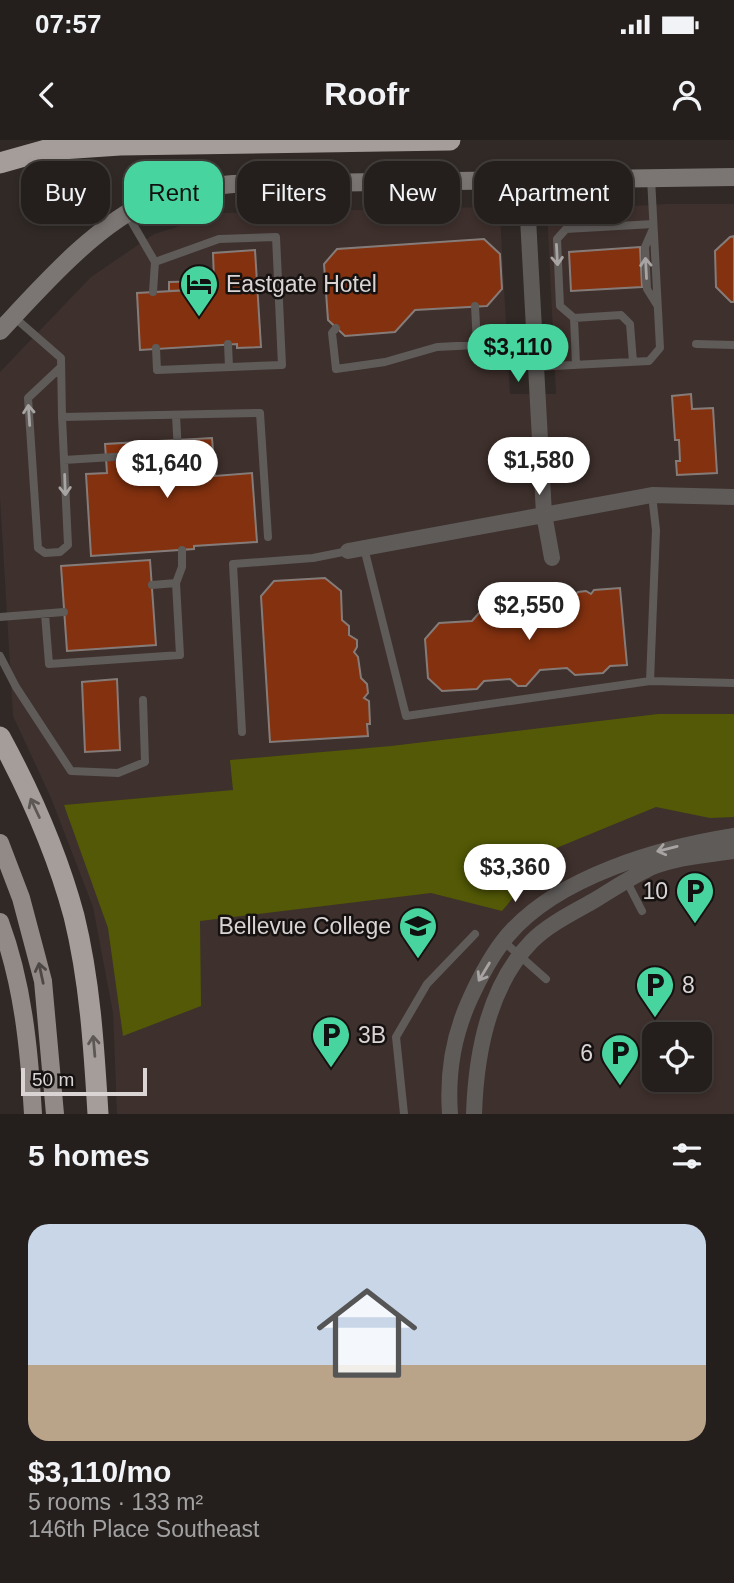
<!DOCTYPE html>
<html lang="en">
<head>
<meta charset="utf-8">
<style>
	body { margin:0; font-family:Arial,sans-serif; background:#302c29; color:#f1f3f6; height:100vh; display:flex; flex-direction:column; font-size:26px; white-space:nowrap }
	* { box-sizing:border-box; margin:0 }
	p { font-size:23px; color:#a3a2a3 }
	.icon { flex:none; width:38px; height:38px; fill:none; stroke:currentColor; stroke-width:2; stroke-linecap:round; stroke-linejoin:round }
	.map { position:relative; height:974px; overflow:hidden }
	.details { display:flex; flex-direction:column; background:#241f1c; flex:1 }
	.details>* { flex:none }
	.guide { position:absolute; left:21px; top:21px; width:693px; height:63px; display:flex; gap:14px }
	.tools { position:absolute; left:642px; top:882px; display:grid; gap:14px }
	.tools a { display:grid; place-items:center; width:70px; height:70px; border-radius:14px; background:#241f1c; box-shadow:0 4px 10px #0003,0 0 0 2px #413d3b; font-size:35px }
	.scale { position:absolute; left:21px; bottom:18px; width:126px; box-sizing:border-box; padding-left:7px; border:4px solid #dad5d4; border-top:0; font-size:19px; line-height:24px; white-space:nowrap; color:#dad5d4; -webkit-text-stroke:5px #161211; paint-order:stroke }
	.price { position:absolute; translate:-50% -60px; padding:0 16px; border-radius:24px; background:#fff; color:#222; font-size:23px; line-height:46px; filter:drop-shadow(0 2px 4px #0008) }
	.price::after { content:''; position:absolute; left:50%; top:42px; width:21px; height:16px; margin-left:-10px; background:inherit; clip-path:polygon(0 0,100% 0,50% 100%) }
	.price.selected { background:#47d49e; color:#111 }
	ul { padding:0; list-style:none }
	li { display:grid; align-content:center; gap:14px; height:371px; padding:0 28px }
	li span { display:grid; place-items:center; height:217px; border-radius:21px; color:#555 }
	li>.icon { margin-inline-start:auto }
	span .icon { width:126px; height:126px; fill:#fffc; stroke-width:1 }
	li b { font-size:30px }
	h2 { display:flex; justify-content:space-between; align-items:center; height:84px; padding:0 28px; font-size:30px }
	.chip { padding:0 24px; border-radius:21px; background:#241f1c; box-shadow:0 4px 10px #0003,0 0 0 2px #413d3b; font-size:24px; line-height:63px }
	.chip.selected { background:#47d49e; color:#111 }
	.status { display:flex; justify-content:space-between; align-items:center; height:49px; padding:0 35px; background:#241f1c; direction:ltr }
	.status svg { height:19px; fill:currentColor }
	header { display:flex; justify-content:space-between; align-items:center; height:91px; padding:0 28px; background:#241f1c; font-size:32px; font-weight:800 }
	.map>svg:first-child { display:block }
</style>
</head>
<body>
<div class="status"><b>07:57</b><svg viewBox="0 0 49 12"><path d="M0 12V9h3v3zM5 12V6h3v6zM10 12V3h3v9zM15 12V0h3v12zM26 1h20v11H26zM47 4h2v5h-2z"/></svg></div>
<header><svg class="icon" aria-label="back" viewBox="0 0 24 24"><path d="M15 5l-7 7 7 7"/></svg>Roofr<svg class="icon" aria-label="person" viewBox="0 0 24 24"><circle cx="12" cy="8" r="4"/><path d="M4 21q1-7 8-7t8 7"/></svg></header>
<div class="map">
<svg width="734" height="974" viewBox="0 0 734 974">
	<rect width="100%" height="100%" fill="#302926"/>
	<!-- built -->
	<path fill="#3e302c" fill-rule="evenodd" d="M667,64h67v910h-617l-4,-101 -20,-106 -42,-109 -38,-82 -13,-218v-126l91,-95 63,-43 69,-21 269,-6 8,7 10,180h46l-9,-183zM654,894h46v46h-46z"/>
	<!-- forest -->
	<path fill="#535906" d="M658,574h76v103l-24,1 -54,-11 -102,42 -52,62 -71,-18 -231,28 1,85 -78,30 -15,-108 -44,-123 169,-15 -3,-30 161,-14z"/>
	<!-- building -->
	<path fill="#83310f" stroke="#857c79" stroke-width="2" d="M734,96v66h-3l-15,-15 -1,-36 15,-14z
		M484,99l16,15 2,35 -15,17 -72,4 -20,22 -50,4 -17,-16 -4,-56 13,-15z
		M640,107l2,40 -71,4 -2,-39z
		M255,110l6,97 -24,1v-4l-97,6 -3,-57 72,-4 5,-8 -1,-28z
		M207,141v8l-38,2v-9z
		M691,254l1,15 21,-1 4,65 -40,2 -1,-14h4l-1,-21h-4l-3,-44z
		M212,298l3,38 37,-3 5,69 -63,4v3l-103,7 -5,-82 21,-1 -2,-29z
		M150,420l6,85 -89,6 -6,-85z
		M325,438l16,13 1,29 7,6v9l8,5v7l-3,5 4,5 3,21 6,6 1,9 -4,5 5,3 1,23h-3l1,12 -98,6 -9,-146 13,-15z
		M620,448l7,77 -17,1 -7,7 -28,2 -8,-7 -27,2 -14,16h-8l-8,-7 -26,2 -7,8 -35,2 -14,-13 -3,-39 14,-16 33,-2 7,-8 34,-2 6,-7 9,-1 5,4 5,-6 34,-2 6,-7 8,-1 5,3 3,-4z
		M117,539l3,71 -35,2 -3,-70z"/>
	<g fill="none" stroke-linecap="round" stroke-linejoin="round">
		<!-- lane -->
		<path stroke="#5e5b59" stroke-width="8" d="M126,72l29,50 -2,30
			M652,91l-7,16 2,42 10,16
			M155,122l64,-23 57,-2 6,128 -125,5 -1,-22
			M475,166l2,39
			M14,177l47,41 1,59 198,-4 8,124
			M574,178l2,47
			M336,188l-4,5 4,36 49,-7 52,-15 97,-5
			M228,204l1,23
			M696,204l38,1
			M633,222l-3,-38 -9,-9 -47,3 -14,-12 -3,-67 9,-10 87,-5
			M61,227l-33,31 10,150 7,5 15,-1 8,-7 -6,-128
			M535,227l114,-6 11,-13 -9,-170
			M64,320l114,-7 -2,-38
			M652,355l4,35 -6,151 84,2
			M364,408l42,168 244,-35
			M152,445l24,-2 6,-16v-17
			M45,474l4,50 131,-9 -4,-72
			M0,477l64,-5
			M0,516l16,31 55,84 47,2 27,-11 -2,-62
			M242,592l-9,-168 80,-6 35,-7
			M625,738l17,33
			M503,801l43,38
			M404,974l-8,-77 31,-53 48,-50"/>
		<!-- street -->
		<path stroke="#5e5b59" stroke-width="16" d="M526,41l18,333 8,44
			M348,411l304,-56 82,2
			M450,974c-3,-40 3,-78 20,-115 10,-22 22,-45 38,-64 51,-59 151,-87 226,-99
			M474,974c2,-61 14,-128 58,-173 17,-17 42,-29 63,-41 18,-11 36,-23 55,-32 26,-11 57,-13 84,-17"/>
		<!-- secondary -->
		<path stroke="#7b7673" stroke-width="18" d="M0,191c42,-45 97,-108 154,-132 25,-11 52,-12 79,-15l501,-7"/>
		<!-- primary -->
		<path stroke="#918a87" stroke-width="18" d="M0,703l21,55 22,83 12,133
			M0,782c23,62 29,126 33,192"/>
		<!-- highway -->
		<path stroke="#a59d99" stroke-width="21" d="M0,23l46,-13 74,-5 330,-5
			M0,597c31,57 57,116 74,179 16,65 20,132 24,198"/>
	</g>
	<!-- one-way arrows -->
	<defs><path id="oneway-shaft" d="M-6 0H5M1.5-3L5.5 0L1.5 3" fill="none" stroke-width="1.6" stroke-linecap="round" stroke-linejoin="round" transform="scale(1.75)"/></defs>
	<g stroke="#a8a4a3">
		<use href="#oneway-shaft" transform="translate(557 115) rotate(87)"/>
		<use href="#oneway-shaft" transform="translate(646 128) rotate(-93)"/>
		<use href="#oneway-shaft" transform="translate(29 275) rotate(-94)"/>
		<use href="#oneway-shaft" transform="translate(65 345) rotate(88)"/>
		<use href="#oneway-shaft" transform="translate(667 709) rotate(166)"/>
		<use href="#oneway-shaft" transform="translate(484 832) rotate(121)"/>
	</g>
	<g stroke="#5e5855">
		<use href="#oneway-shaft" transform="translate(35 668) rotate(-115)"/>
		<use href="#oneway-shaft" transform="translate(94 906) rotate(-95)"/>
	</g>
	<use stroke="#4d4846" href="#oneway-shaft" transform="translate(41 833) rotate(-102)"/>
	<!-- icons -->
	<defs>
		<symbol id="hotel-pin" viewBox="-11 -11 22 30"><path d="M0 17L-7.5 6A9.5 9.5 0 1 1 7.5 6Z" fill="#47d49e" stroke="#161211"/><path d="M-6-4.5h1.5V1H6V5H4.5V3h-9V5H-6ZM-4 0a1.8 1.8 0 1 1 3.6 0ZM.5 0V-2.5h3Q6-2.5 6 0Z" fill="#111"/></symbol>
		<symbol id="parking-pin" viewBox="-11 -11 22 30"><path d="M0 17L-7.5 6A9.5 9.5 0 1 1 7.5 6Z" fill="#47d49e" stroke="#161211"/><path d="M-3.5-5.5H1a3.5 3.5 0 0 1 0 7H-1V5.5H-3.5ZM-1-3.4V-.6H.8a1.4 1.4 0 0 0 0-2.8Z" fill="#111"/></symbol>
		<symbol id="university-pin" viewBox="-11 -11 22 30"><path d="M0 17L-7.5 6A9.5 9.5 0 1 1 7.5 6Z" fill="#47d49e" stroke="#161211"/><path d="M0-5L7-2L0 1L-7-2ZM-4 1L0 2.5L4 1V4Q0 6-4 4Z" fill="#111"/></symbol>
	</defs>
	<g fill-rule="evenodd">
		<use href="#hotel-pin" x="177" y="122" width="44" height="60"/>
		<use href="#parking-pin" x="673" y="729" width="44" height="60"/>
		<use href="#university-pin" x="396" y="764" width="44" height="60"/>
		<use href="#parking-pin" x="633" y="823" width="44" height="60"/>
		<use href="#parking-pin" x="309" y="873" width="44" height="60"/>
		<use href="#parking-pin" x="598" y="891" width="44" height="60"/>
	</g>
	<g text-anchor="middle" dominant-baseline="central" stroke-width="5" stroke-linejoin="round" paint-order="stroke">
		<!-- poi labels -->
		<g font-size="23" fill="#dad5d4" stroke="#161211" text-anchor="start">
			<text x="226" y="144">Eastgate Hotel</text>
			<text x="668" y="751" text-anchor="end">10</text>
			<text x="391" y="786" text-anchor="end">Bellevue College</text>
			<text x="682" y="845">8</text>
			<text x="358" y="895">3B</text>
			<text x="593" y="913" text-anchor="end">6</text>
		</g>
	</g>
</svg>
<div class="tools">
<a><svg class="icon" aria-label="locate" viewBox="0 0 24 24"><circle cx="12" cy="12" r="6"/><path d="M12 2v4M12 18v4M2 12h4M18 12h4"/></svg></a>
</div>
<div class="scale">50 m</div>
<b class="price selected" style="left:518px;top:244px">$3,110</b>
<b class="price" style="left:539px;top:357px">$1,580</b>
<b class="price" style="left:167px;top:360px">$1,640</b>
<b class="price" style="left:529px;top:502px">$2,550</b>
<b class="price" style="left:515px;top:764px">$3,360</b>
<div class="guide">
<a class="chip">Buy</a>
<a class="chip selected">Rent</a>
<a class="chip">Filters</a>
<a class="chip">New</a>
<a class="chip">Apartment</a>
</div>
</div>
<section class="details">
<h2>5 homes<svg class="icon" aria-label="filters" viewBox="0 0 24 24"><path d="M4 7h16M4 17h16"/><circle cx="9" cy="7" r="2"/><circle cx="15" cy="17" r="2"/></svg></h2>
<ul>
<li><span style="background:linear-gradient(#c9d6e8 65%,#b9a48a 0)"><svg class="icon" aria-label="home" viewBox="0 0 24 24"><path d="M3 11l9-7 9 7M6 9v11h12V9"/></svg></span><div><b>$3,110/mo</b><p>5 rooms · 133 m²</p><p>146th Place Southeast</p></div></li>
</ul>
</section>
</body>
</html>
